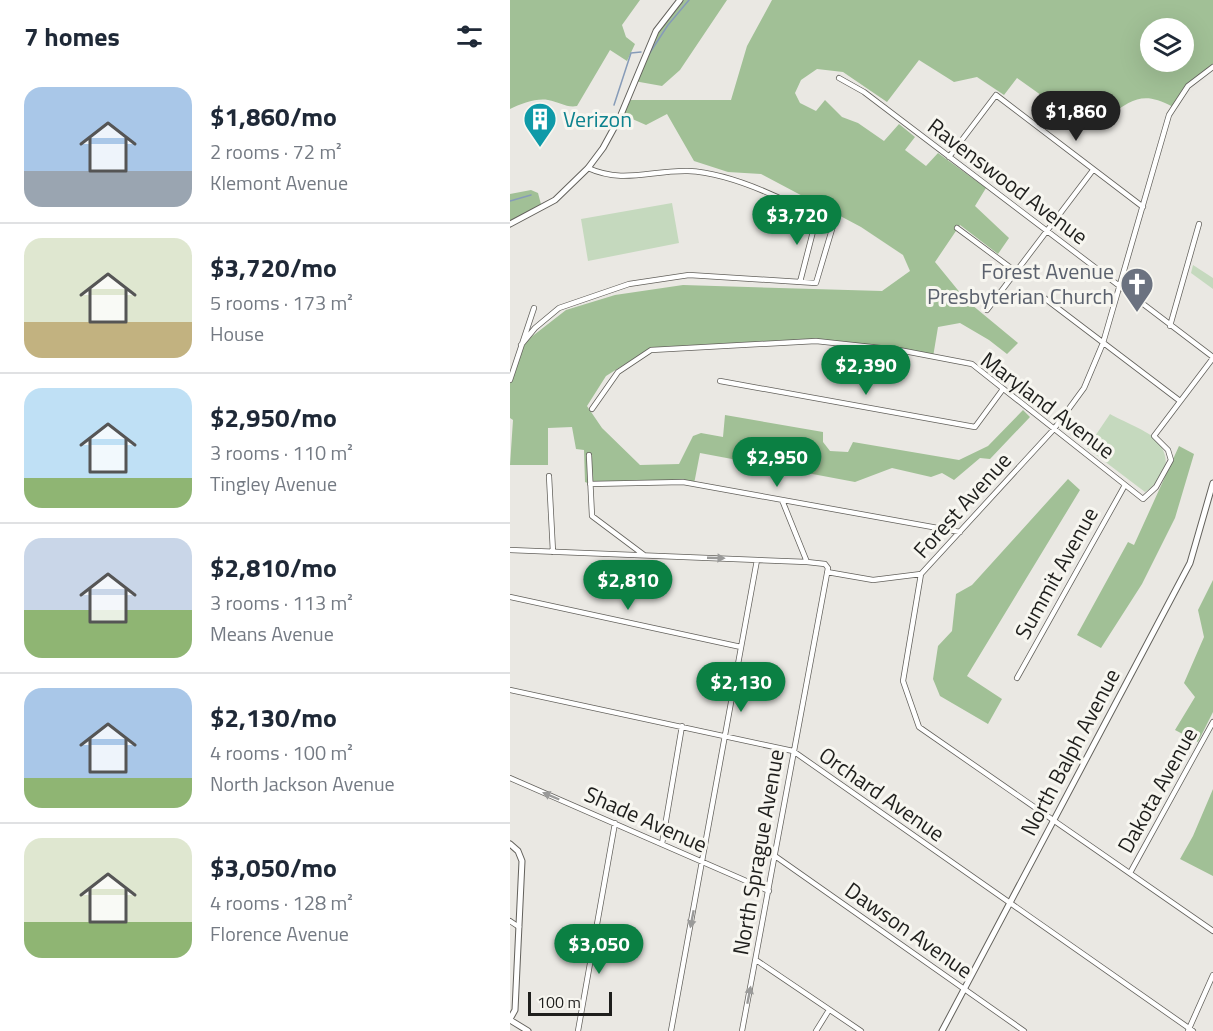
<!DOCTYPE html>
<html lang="en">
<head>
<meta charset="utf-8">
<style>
	body { margin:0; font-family:"Titillium Web",sans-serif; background:#f6f6f7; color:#1f2937; height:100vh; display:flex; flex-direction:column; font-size:22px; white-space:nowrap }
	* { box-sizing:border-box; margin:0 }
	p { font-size:20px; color:#747a83 }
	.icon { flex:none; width:33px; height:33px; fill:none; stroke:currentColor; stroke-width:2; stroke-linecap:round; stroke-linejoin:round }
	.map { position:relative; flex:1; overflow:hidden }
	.drawer { display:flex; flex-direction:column; background:#fff; width:510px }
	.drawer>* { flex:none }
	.fabs { position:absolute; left:630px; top:18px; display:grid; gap:12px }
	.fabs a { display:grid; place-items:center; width:54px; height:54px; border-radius:50%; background:#fff; box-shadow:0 6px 24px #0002; font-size:30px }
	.scale { position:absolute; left:18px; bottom:15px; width:84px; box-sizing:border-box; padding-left:6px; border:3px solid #1e1e1c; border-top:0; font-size:16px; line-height:21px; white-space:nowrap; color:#1e1e1c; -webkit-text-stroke:4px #f7f6f0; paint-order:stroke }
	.price { position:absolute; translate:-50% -51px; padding:0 14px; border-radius:21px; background:#0b8043; color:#fff; font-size:20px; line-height:39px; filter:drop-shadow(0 2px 3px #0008) }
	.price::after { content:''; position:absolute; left:50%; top:36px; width:18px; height:14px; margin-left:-9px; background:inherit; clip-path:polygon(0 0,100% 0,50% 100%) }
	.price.selected { background:#222; color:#fff }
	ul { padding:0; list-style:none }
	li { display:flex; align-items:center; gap:18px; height:150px; padding:0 24px }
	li+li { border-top:2px solid #e0e1e3 }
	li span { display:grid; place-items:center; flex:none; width:168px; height:120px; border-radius:18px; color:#555 }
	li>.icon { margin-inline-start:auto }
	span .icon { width:72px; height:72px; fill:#fffc; stroke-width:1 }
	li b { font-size:26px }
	h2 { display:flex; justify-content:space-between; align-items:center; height:72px; padding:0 24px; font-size:26px }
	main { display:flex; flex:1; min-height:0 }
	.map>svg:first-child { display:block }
</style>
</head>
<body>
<main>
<section class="drawer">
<h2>7 homes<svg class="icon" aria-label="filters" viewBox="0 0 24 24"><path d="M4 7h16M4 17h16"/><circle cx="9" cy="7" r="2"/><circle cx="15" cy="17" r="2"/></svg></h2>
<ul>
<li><span style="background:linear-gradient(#a9c7e8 70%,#9aa5b1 0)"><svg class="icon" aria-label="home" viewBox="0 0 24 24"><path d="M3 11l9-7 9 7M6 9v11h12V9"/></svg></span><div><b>$1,860/mo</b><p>2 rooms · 72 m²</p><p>Klemont Avenue</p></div></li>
<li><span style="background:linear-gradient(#dfe7d0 70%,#c2b280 0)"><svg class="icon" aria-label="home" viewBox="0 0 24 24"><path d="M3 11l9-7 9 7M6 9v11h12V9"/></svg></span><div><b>$3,720/mo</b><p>5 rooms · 173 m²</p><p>House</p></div></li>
<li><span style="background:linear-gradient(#bfe0f5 75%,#8fb573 0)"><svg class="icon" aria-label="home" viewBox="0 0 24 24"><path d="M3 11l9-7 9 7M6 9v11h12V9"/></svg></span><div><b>$2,950/mo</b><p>3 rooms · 110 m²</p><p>Tingley Avenue</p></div></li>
<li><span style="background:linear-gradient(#c9d6e8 60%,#8fb573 0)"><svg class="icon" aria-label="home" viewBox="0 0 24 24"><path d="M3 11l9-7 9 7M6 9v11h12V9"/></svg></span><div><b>$2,810/mo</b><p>3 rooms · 113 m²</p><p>Means Avenue</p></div></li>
<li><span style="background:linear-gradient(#a9c7e8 75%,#8fb573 0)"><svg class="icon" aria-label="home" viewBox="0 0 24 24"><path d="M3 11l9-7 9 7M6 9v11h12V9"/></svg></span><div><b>$2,130/mo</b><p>4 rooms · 100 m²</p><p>North Jackson Avenue</p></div></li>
<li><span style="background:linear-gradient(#dfe7d0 70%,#8fb573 0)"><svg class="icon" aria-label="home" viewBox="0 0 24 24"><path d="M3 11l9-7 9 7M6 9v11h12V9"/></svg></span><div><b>$3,050/mo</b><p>4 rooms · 128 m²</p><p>Florence Avenue</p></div></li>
</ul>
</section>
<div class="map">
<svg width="703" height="1031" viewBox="0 0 703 1031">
	<rect width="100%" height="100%" fill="#eae8e3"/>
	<!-- green -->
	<path fill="#c5d9be" d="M162,203l7,40 -91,18 -7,-42z
		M683,265l20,13v11l-22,-16z
		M600,414c10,6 40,18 47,26 16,21 9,38 -12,52l-58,-44z"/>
	<!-- forest -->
	<path fill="#a1c096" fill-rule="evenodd" d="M0,0h130l-18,25 4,12 9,7 -8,17 -17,-11 -33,56c-10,2 -18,-4 -29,-6 -12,-2 -27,4 -38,9z
		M170,0h47l-47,70 -18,16 -28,-5 10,-28z
		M262,0h441v67l-25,19 -15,21c-30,-16 -39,-8 -65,9l-25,-18 -14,17 -52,-37 -13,17 -27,-18 -23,5 -35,-22 -32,42 -44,-30 -26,-3 -16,11 -6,13 5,10 16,8 9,-11 17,17 16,6 26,18 15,-17 16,13 -10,13 21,16 12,-13 48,35 -11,18 34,32 -11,16 -38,-29 -25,37 31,38 52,43 -11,11 -18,-14 -29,-17 -22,4 -5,30 -117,-16 -167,8 -43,27 -19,30 15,22 38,37 39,-1 14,-28 8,-3 22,4 2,-22 98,17v10l7,9 18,1 5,-10 106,18 29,-14 35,-36 7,7 -40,42 -10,-1 -26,22 -12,-7 -11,4 -39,-9 -37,14 -155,-29 -6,31h-104l-5,-2 -1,-32 -8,-1 -4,-22 -24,1v37h-38l3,-45 -3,-2v-38l11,-35 45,-35 49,-15 68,-10 199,6 28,-20 -7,-16 -42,-28 -100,-53 -33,-2 -34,-11 -27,-47 -21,11 -25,-11 6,-14h104l16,-54zM640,28h34v34h-34z
		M21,190l7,3 4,15 -32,16v-30z
		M669,446l15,8 -19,64 -33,66 -41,64 -24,-13 51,-93 6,3z
		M558,479l12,11 -113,186 35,23 -14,25 -48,-28 -7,-17 5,-33 14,-15 4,-37 16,-9z
		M703,580v132l-15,30 -23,-12 20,-33 -11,-14 20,-46 -6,-27z
		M703,789v87l-33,-17 13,-23z"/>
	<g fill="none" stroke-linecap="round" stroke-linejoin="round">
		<!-- stream -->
		<path stroke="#869bb8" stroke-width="1.5" d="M139,54l19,-29 21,-25
			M104,105l17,-52 10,-1
			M0,201l21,-6"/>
		<defs>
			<path id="minor" d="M703,67l-25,19 -19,29 -66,228 -19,45 -30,41 -133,145 -18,107 16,46 294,204
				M329,78l25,14 349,265
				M439,157l47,-62 147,112
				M447,228l58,43
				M290,282l17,-66
				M533,297l137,104
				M477,310l106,-140
				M660,326l29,-102
				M11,345l14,-17 24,-20 70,-24 60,-9 127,8 17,-57c-40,-23 -99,-53 -145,-55 -37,-1 -65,13 -100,-3
				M0,380l24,-72
				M210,381l255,46 28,-38
				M82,409l26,-37 33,-22 165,-9 83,9 73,14 171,135 13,-12 15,-27 -3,-10 -14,-14 59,-78
				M79,455l3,61 52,39
				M39,476l4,76
				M80,484l93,-2 277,50
				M0,550l297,12
				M317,572l46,8 48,-6
				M0,597l231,50
				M507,678l108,-193
				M0,690l283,61 400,280
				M0,778l259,113
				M152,844l20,-118
				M265,856l249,175
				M620,873l83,-151
				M0,921l9,6
				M246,960l105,71
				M68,1031l37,-208
				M161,1031l86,-471
				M232,1031l86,-463 -3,-4 -18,-2 -25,-62
				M306,1031l13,-21
				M678,1031l25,-56"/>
			<path id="tertiary" d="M0,224l45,-24 33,-32 15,-20 17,-31 36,-86 24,-31
				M0,844l8,7 4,10 -7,149 -5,9
				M0,1020l18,11
				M432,1031l248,-468 23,-80"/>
		</defs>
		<!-- minor casing -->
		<use href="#minor" stroke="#63615c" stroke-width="6"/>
		<!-- tertiary casing -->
		<use href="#tertiary" stroke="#63615c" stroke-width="7"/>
		<!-- minor -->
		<use href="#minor" stroke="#fff" stroke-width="4.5"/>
		<!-- tertiary -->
		<use href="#tertiary" stroke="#fff" stroke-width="5"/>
	</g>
	<!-- one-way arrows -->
	<defs><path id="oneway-solid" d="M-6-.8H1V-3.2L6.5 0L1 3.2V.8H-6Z" transform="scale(1.5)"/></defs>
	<g fill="#9a9a99">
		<use href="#oneway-solid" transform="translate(206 558) rotate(2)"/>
		<use href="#oneway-solid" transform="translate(41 796) rotate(-157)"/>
		<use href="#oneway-solid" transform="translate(182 919) rotate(101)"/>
		<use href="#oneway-solid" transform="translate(239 995) rotate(-79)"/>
	</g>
	<!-- icons -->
	<defs>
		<symbol id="building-pin" viewBox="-11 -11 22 30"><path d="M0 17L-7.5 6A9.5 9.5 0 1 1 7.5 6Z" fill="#0f9aa8" stroke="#f7f6f0"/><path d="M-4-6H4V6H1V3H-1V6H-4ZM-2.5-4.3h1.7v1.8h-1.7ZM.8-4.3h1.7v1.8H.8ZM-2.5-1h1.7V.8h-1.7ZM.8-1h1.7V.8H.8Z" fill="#fff"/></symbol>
		<symbol id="church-pin" viewBox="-11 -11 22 30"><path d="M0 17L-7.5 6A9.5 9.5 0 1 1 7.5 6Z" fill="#6b7280" stroke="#f7f6f0"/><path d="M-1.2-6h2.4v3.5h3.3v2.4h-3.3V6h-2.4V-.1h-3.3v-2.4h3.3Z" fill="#fff"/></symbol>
	</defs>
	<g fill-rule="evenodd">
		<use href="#building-pin" x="11" y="100" width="38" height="52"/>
		<use href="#church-pin" x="608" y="265" width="38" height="52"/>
	</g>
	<g text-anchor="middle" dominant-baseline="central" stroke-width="6" stroke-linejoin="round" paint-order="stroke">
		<!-- culture labels -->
		<g font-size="22" fill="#0d838f" stroke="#f7f6f0" text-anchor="start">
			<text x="53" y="119">Verizon</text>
		</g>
		<!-- street labels -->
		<g font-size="22" fill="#1e1e1c" stroke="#f7f6f0">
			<text transform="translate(498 181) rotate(37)">Ravenswood Avenue</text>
			<text transform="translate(538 405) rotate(37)">Maryland Avenue</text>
			<text transform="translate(452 505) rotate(-48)">Forest Avenue</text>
			<text transform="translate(546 573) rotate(-61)">Summit Avenue</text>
			<text transform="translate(560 752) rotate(-62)">North Balph Avenue</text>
			<text transform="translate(647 790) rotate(-61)">Dakota Avenue</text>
			<text transform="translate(372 794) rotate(35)">Orchard Avenue</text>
			<text transform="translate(136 819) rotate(24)">Shade Avenue</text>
			<text transform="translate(248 852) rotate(-80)">North Sprague Avenue</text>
			<text transform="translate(399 930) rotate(35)">Dawson Avenue</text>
		</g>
		<!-- worship labels -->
		<g font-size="22" fill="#5b616d" stroke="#f7f6f0" text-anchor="end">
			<text x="604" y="271">Forest Avenue<tspan x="604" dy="25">Presbyterian Church</tspan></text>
		</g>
	</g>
</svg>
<div class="fabs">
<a><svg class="icon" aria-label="layers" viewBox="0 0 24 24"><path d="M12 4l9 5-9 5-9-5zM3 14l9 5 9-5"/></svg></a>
</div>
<div class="scale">100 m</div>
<b class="price selected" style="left:566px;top:142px">$1,860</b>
<b class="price" style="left:287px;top:246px">$3,720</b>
<b class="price" style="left:356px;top:396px">$2,390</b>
<b class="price" style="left:267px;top:488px">$2,950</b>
<b class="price" style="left:118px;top:611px">$2,810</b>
<b class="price" style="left:231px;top:713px">$2,130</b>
<b class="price" style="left:89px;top:975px">$3,050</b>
</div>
</main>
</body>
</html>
